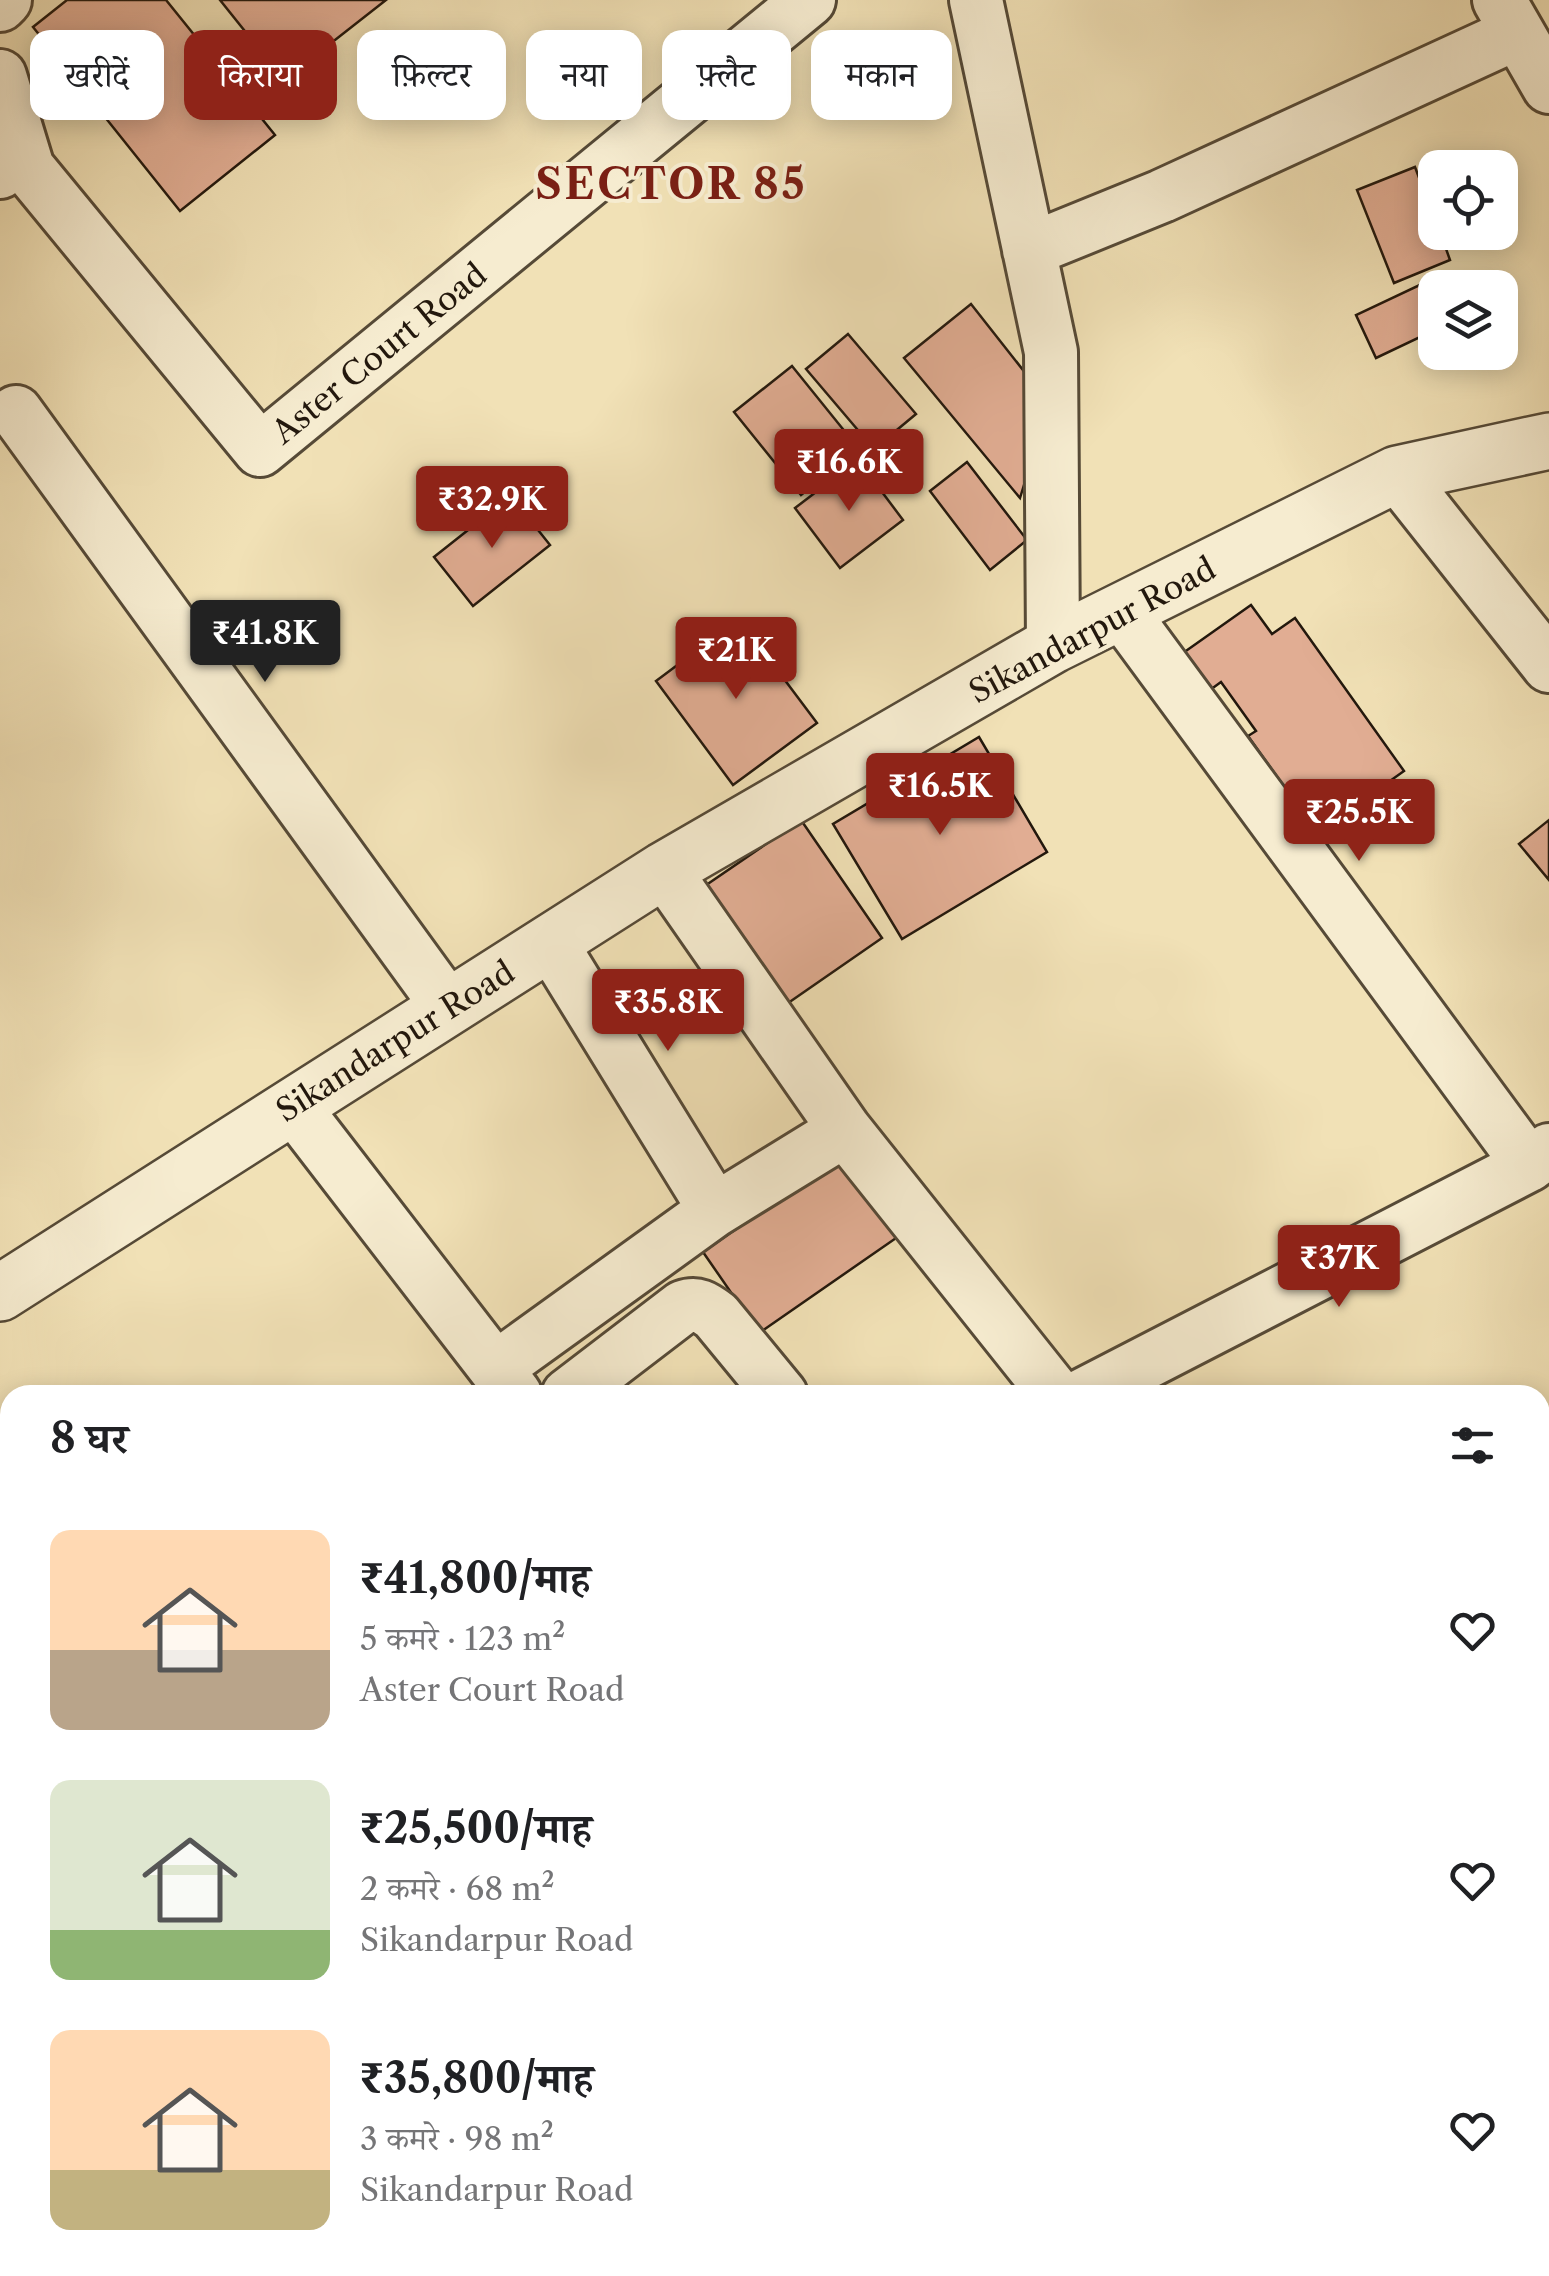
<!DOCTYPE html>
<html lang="hi">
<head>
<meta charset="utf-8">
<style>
	body { margin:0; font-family:"Libre Caslon Text","Noto Serif Devanagari",serif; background:#f6f6f6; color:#202124; height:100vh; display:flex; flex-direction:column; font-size:38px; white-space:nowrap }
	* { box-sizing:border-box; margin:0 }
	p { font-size:32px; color:#757577 }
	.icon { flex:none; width:55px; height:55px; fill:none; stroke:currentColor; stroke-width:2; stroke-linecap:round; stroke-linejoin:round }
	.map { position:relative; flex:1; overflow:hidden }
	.panel { position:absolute; left:0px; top:1385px; width:1550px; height:892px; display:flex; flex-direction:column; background:#fff; border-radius:30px 30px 0 0; box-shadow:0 5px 25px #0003 }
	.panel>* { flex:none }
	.guide { position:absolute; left:30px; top:30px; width:1000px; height:90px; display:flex; gap:20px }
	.fabs { position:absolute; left:1418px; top:150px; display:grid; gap:20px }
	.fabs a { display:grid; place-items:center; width:100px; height:100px; border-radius:20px; background:#fff; box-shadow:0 5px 25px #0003; font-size:50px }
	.price { position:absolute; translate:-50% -85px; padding:0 22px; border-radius:10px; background:#8f2418; color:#fff; font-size:32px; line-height:65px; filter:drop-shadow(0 2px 5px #0008) }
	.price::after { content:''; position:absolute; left:50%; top:60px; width:30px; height:22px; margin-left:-15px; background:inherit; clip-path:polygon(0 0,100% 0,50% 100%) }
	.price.current { background:#222; color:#fff }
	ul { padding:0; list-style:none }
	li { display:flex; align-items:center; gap:30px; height:250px; padding:0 50px }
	li span { display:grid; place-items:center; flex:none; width:280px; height:200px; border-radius:20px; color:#555 }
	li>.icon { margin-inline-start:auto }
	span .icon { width:120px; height:120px; fill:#fffc; stroke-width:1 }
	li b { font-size:42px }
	h2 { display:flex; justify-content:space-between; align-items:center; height:120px; padding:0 50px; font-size:42px }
	.pill { padding:0 35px; border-radius:20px; background:#fff; box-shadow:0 5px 25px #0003; font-size:35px; line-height:90px }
	.pill.current { background:#8f2418; color:#fff }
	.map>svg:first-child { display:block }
</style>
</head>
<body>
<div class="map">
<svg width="1549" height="2276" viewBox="0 0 1549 2276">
	<rect width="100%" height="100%" fill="#f1e1b6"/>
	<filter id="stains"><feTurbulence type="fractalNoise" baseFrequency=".002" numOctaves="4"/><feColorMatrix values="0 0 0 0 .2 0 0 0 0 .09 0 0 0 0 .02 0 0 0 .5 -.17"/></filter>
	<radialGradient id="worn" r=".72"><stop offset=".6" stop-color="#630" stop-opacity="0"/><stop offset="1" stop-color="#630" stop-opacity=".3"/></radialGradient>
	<!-- building -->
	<path fill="#e1ad93" stroke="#23180d" stroke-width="2.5" d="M67,0h99l109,135 -95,76 -147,-184z
		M220,0h166l-102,80z
		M1415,167l20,53v12h5l10,28 -56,23 -37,-93z
		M1443,274l6,14h-14v42l-59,28 -20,-43z
		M971,304l78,99 -29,95 -116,-140z
		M848,334l68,80 -42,35 -68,-80z
		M792,366l67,83 -58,46 -67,-83z
		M858,460l45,60 -63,48 -45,-60z
		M967,462l60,78 -37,30 -60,-79z
		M511,496l39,49 -77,61 -39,-49z
		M1251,605l21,29 23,-16 109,153 -87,62 -69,-97 8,-5 -35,-49 -11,8 -27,-37z
		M739,619l78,104 -84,62 -77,-104z
		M979,737l68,115 -145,87 -69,-115z
		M801,820l81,118 -104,72 -82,-118z
		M1549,820v60l-30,-36z
		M843,1155l56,81 -140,97 -56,-81z"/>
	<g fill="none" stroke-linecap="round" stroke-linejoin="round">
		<defs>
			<path id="minor" d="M976,0l75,352 2,293
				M1499,0l50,87
				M0,5l5,-5
				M0,76l28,92
				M0,172l19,-15 241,293 549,-450
				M1029,250l133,-54 355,-163
				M16,412l432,595
				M1397,474l152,192
				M1122,612l407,553
				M664,870l181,260 211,265
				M550,942l165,268
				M293,1106l222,288
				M496,1368l219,-158 130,-80
				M568,1395l115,-88c14,-5 21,0 33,9l65,79
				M1083,1395l446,-230 20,-15
				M1540,2185l9,5
				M1540,2249l9,5
				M1468,2276l4,-8"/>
			<path id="tertiary" d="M0,1293l664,-423 389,-225 344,-171 152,-33"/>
		</defs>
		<!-- minor casing -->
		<use href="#minor" stroke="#564a37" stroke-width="58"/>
		<!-- tertiary casing -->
		<use href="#tertiary" stroke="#564a37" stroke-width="60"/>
		<!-- minor -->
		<use href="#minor" stroke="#f6ecd0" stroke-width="52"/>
		<!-- tertiary -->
		<use href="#tertiary" stroke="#f6ecd0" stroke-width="55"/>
	</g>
	<g text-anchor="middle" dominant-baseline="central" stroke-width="8" stroke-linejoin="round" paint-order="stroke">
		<!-- street labels -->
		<g font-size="32" fill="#23180d" stroke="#f6ecd0">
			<text transform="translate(379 353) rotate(-39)">Aster Court Road</text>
			<text transform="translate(1092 630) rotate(-28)">Sikandarpur Road</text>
			<text transform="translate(395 1041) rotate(-32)">Sikandarpur Road</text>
		</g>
		<!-- district labels -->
		<g font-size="42" font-weight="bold" letter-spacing="2.5" fill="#7a1f14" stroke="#f6ecd0">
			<text x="671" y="184">SECTOR 85</text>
		</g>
	</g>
	<rect width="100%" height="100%" filter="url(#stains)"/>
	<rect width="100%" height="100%" fill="url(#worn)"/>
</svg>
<div class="fabs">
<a><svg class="icon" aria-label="locate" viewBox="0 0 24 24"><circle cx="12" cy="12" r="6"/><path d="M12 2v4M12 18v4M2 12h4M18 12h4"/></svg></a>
<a><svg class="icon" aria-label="layers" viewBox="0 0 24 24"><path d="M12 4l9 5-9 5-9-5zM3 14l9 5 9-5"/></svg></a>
</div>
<b class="price" style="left:849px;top:514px">₹16.6K</b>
<b class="price" style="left:492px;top:551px">₹32.9K</b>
<b class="price current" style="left:265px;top:685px">₹41.8K</b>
<b class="price" style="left:736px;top:702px">₹21K</b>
<b class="price" style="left:940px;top:838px">₹16.5K</b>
<b class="price" style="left:1359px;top:864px">₹25.5K</b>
<b class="price" style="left:668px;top:1054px">₹35.8K</b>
<b class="price" style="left:1339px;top:1310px">₹37K</b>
<div class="guide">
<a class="pill">खरीदें</a>
<a class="pill current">किराया</a>
<a class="pill">फ़िल्टर</a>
<a class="pill">नया</a>
<a class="pill">फ़्लैट</a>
<a class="pill">मकान</a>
</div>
<section class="panel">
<h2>8 घर<svg class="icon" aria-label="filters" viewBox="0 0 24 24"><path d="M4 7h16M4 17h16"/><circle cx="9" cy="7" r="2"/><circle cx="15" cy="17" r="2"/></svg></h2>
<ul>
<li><span style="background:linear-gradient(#ffd9b3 60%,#b9a48a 0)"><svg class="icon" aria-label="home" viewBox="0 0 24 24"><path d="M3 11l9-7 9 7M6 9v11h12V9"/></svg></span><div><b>₹41,800/माह</b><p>5 कमरे · 123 m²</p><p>Aster Court Road</p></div><svg class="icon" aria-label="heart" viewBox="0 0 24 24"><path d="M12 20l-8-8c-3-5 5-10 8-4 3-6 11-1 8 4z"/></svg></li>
<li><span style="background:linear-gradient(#dfe7d0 75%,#8fb573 0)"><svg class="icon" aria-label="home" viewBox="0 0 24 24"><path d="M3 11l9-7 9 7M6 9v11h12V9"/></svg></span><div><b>₹25,500/माह</b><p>2 कमरे · 68 m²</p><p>Sikandarpur Road</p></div><svg class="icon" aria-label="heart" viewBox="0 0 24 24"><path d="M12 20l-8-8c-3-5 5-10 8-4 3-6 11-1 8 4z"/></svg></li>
<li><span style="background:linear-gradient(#ffd9b3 70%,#c2b280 0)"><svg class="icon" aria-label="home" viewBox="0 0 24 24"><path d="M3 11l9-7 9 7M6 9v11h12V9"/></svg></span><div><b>₹35,800/माह</b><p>3 कमरे · 98 m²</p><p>Sikandarpur Road</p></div><svg class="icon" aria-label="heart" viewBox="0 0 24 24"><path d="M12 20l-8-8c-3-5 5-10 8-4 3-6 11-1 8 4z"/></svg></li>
</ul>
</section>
</div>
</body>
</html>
